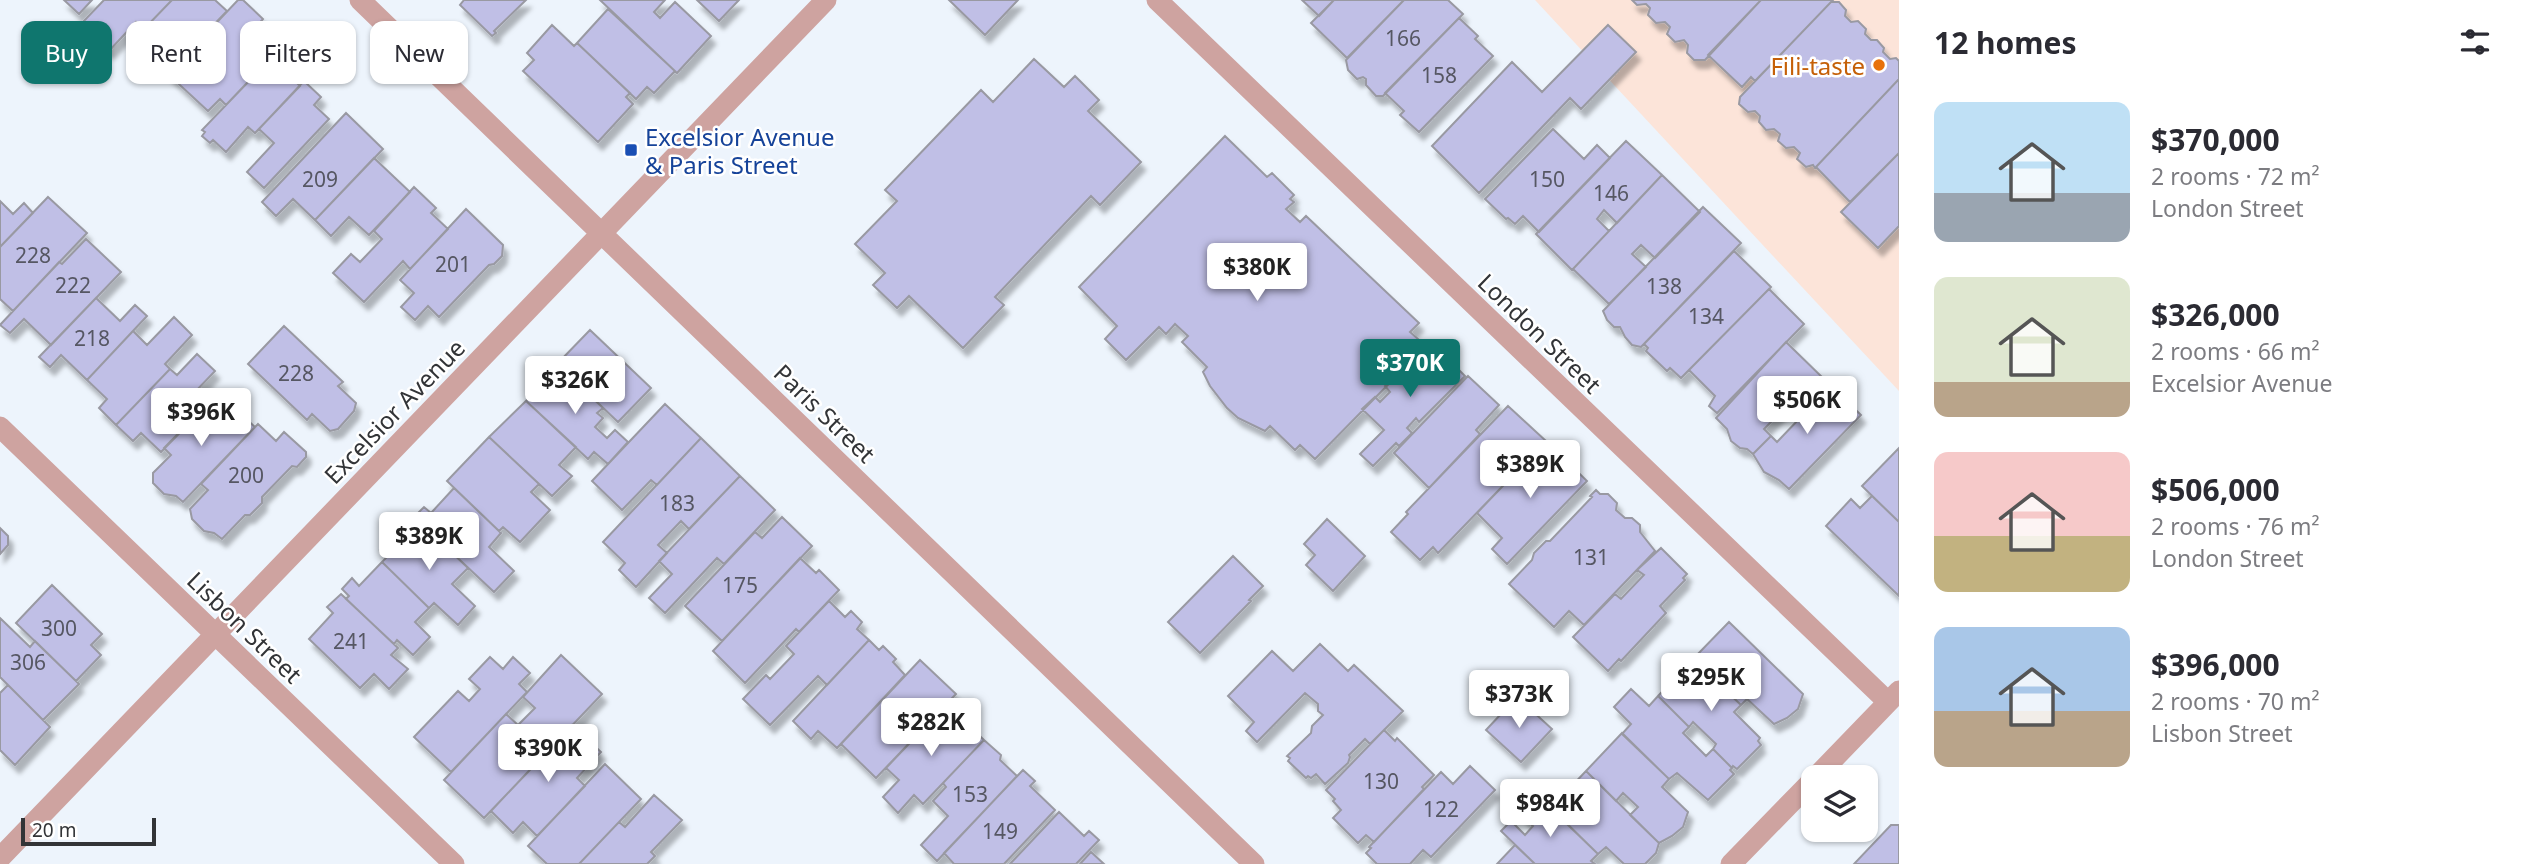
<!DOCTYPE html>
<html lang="en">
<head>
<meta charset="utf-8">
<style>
	body { margin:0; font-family:"Noto Sans",sans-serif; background:#f2f2f3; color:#2b2b33; height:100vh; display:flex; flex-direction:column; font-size:26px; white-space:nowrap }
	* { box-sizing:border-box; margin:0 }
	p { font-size:23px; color:#7c7c81 }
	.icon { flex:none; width:38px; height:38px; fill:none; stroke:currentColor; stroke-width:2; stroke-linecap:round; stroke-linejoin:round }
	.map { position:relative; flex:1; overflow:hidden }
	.panel { display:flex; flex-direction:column; background:#fff; width:630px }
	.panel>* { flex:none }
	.banner { position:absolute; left:21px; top:21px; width:665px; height:63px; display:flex; gap:14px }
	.controls { position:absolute; left:1801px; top:765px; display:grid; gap:14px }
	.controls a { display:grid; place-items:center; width:77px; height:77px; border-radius:14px; background:#fff; box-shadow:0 2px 5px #0004; font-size:35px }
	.scale { position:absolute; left:21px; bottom:18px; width:135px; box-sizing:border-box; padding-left:7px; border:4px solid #323437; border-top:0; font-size:19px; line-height:24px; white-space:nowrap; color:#323437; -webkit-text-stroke:5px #fff; paint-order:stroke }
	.price { position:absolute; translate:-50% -60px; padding:0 16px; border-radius:7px; background:#fff; color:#222; font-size:23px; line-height:46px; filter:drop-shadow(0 2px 4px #0008) }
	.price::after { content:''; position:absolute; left:50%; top:42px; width:21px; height:16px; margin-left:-10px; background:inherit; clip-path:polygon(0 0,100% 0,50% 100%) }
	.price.on { background:#0f766e; color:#fff }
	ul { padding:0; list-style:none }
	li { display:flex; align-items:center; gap:21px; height:175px; padding:0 35px }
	li span { display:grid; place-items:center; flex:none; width:196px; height:140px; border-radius:14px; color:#555 }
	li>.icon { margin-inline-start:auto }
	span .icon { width:84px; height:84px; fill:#fffc; stroke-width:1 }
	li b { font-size:30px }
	h2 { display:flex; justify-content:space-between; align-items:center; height:84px; padding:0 35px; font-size:30px }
	.pill { padding:0 24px; border-radius:14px; background:#fff; box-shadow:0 2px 5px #0004; font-size:24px; line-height:63px }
	.pill.on { background:#0f766e; color:#fff }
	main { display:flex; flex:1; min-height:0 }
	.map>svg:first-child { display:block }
</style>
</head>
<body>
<main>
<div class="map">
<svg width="1899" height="864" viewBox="0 0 1899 864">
	<defs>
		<filter id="shadow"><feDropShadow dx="4.5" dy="8" stdDeviation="2" flood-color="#0004"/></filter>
	</defs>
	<rect width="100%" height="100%" fill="#edf4fc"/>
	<!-- commercial -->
	<path fill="#fce4d9" d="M1535,0h364v391l-126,-135z"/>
	<!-- building -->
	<path fill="#c0bfe6" stroke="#9999a2" stroke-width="2" filter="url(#shadow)" d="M64,0h28l-13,14z
		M104,0h68l-28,29 -8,-7 -27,29 -28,-27z
		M172,0h43l12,11 -51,53 -34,-33z
		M238,0h5l20,19 -7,8 14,13 5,-5 9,9 -58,61 -6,-6 -12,12 -40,-37z
		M464,0h62l-32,31 2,2 -4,3 -32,-31z
		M600,0h65l-11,12 6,6 15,-16 36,34 -34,37z
		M697,0h42l-20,21z
		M949,0h69l-33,35z
		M1302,0h32l-15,16z
		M1334,0h70l-57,58 -36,-35z
		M1404,0h44l15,14 -80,82h-7l-10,-11v-6l-3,-2 -6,2 -9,-9 -2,-10z
		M1632,0h129l-56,60h-11l-7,-7 1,-8 -4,-5 -9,2 -8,-8 3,-7 -5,-5 -9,1 -8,-8 2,-7 -4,-4 -9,1z
		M1761,0h72l-78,81 -4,-4 -9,10 -34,-32z
		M1831,2h8l7,8 -1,6 6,6 7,-1 8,8 -1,5 6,6h6l7,8 -1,4 7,7 6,-1 3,3v18l-84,89 -2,-3 -7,2 -9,-8 3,-6 -6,-6 -8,1 -8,-7 2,-7 -6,-5 -8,1 -7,-8 1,-6 -5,-5 -7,1 -9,-8 1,-7z
		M608,9l67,62 -21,22 -7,-6 -11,12 -59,-56z
		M1459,18l19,18 -3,3 18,17 -74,76 -19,-17 4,-4 -19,-18z
		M552,25l22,21 3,-3 53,50 -4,4 7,7 -35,38 -75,-71 11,-11 -7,-7z
		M1608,25l28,27 -55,57 -11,-11 -91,95 -47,-47 80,-84 30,30z
		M276,53l13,12 -5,5 16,16 -45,47 -7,-6 -22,25 -13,-12 -3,3 -8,-7 3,-4 -3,-2z
		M1034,59l30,28 11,-11 24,24 -11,11 53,51 -41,43 -9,-9 -96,101 9,8 -41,43 -54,-52 -12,12 -24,-23 12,-12 -30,-29 42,-43 -12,-11 96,-100 12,12z
		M1899,79v74l-49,49 -34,-35z
		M304,81l17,16 -7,8 15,14 -65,69 -17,-16 27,-29 -15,-14z
		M346,113l37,36 -68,71 -22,-21 -17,17 -14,-14z
		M1553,129l31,30 13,-14 13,13 -71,74 -16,-16 -8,8 -7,-6 -2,1 -21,-20z
		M1225,136l42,41 5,-4 22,22 -4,4 4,3 -8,7 14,13 6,-6 113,107 -9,9 16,14 -111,113 -15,-14 -5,5 -25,-24 -5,5 -27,-13 -11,-10 -17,-22 -7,-14 4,-5 -25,-25 6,-6 -13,-12 -9,10 -7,-7 -33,33 -21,-21 12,-13 -38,-39z
		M1626,141l36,34 -45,48 -13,-13 -7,9 12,12 -37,39 -36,-36z
		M1899,153v73l-21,22 -37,-36z
		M374,158l36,34 -41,43 -20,-18 -18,19 -16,-16z
		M1662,175l38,37 -45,46 -14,-13 -9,9 14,13 -37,37 -36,-35z
		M414,187l22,21 -5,5 17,16 -38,40 -7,-8 -39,41 -31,-29 18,-19 9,8 22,-23 -8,-8z
		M48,197l39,36 -74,78 -13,-12v-52z
		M0,201l13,13 11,-11 9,10 -33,34z
		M1703,207l38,36 -100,104 -9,-2 -7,-8 -5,-10h-6l-7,-7 -4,-9z
		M466,209l37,36 -1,11 -8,8 -5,1 -50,52 -11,-11 -13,14 -14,-13 13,-14 -14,-13z
		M86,239l35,33 -70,73 -27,-26 -14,14 -10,-8 59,-63 3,2z
		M1734,251l37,36 -90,91 -11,-10 -3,3 -21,-20 2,-3 -4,-4z
		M1769,289l35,35 -87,89 -8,-7 6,-10 -26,-26z
		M96,298l24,23 15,-16 12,11 -60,64 -26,-25 -11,12 -11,-10z
		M174,317l18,18 -27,29 5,5 -54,56 -17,-17 8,-9 -20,-19 46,-49 14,14z
		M284,326l59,56 -5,4 18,17 -2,8 -16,18 -8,2 -18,-17 -5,6 -59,-56z
		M590,330l61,58 -33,34 -61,-58z
		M1430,341l35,35 -46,46 -3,-4 -9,10 5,5 -13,13 -3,-3 -23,23 -13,-12 24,-24 -22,-21 13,-12 5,5 10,-10 -5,-6z
		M1786,342l40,39 -31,30 -6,-7 -25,25 7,7 -18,18 -6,-5 -7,-1 -9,-7 -4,-12 -11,-11z
		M197,354l18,17 -20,21 13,12 -47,48 -20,-19 -8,8 -17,-16 54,-56 7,6z
		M557,364l46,44 -6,5 6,5 -8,9 12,11 8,-8 13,12 -20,22 -14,-12 -6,7 -62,-58 28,-29 -2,-2z
		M1468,376l31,29 -23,25 4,4 -51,54 -35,-35z
		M1826,381l35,34 -72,74 -10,-9 -15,-8 -11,-18 18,-18 6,6 24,-25 -6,-6z
		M218,393l37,34 -72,75 -7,-6 -12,-2 -11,-11v-10l18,-18 -7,-7z
		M526,401l50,46 -17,18 13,11 -20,20 -63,-59z
		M665,404l36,34 -44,47 -6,-5 -29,30 -30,-29z
		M1508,406l38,35 -108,112 -5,-6 -13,13 -29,-28 17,-18 -2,-2z
		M258,424l18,17 8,-9 22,20v5l-9,10 -5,-1 -30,31v6l-12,12h-5l-23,24 -8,-6 -10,-2 -12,-12 -2,-10 18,-19 -7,-6z
		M489,437l50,47 -8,8 19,18 -30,32 -17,-15 -4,4 -52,-50z
		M701,438l39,38 -51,53 -8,-8 -23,24 9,8 -31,34 -17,-17 6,-7 -22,-21z
		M1546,441l41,40 -80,83 -15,-15 10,-11 -25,-25z
		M1899,448v74l-37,-36z
		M740,476l35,34 -51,54 -7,-6 -52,55 -16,-15 23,-24 -13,-13z
		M454,488l47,45 -12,14 25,24 -20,21 -80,-75 10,-10 7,6z
		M1596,490l4,4h8l9,9 -1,7 9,8h7l8,7v7l15,19 -71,74 -15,-14 -15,16 -45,-43 23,-24 2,-7 12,-12h4l42,-44 -2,-1z
		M1872,496l27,26v74l-73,-70 25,-27 9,9z
		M782,517l30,29 -90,95 -37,-35 70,-74 7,6z
		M1327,519l38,37 -32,35 -27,-26 9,-10 -11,-11z
		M421,523l47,45 -16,16 23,22 -17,19 -24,-22 -5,5 -47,-46 5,-5 -7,-7 9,-9 8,7z
		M0,528l8,8v9l-8,9z
		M1661,548l26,26 -4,4 2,2 -25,26 6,7 -45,48 -2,-2 -11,12 -35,-34 42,-43 6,5 23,-24 -7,-5z
		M1233,556l30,30 -14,14 2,1 -51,52 -32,-31z
		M800,558l16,15 3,-3 20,20 -40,42 -3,-3 -51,54 -32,-32z
		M382,562l47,46 -14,14 15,15 -17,18 -16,-15 -3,4 -48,-45 3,-3 -7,-7 10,-11 7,8z
		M52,585l50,49 -11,11 10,10 -25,26 -60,-58z
		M341,594l57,54 -7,7 17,14 -19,20 -15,-15 -14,14 -51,-49 24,-26 -6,-6z
		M829,601l16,16 6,-6 11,11 -5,7 12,11 -42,45 -9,-9 -48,49 -27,-26 23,-24 4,4 24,-25 -8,-8z
		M0,618l30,29 5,-6 44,43 -36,36 -43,-43z
		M1729,622l74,72 -5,15 -11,9 -13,6 -27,-25 -6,6 -48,-46z
		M869,640l10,10 4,-4 13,13 -3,3 12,13 -68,73 -19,-17 -7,8 -18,-18z
		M1320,644l28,27 6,-6 49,46 -33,33 -5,-5 -16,16 1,2 -2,6 -23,21 -9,-10 -5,4 -3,-2 -2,2 -18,-17 2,-3 -3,-2 24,-23 1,-7 11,-11 -5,-4v-7l-13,-11 -48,49 -11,-11 8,-9 -26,-26 44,-45 21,20z
		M561,655l41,39 -39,41 -6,-6 -15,15 7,6 -65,68 -40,-38 62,-66 12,11 17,-17 -12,-11z
		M490,657l13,12 10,-12 17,16 -11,11 8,8 -76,80 -37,-35 44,-46 11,10 11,-12 -11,-10z
		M1693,659l48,46 -7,7 26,26 -2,3 3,4 -24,24 -4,-3 -1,2 -19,-19 3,-5 -23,-22 -4,5 -31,-31z
		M920,660l36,34 -80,84 -35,-34z
		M8,685l42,42 -35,38 -15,-15v-57z
		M1631,689l18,17 9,-10 31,31 -6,6 23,23 7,-7 19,19 -2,2 4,4 -26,26 -31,-27 -8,6 -47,-45 9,-10 -17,-17z
		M1517,697l35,32 -31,33 -35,-32z
		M947,704l37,36 -61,64 -9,-9 -16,18 -15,-16 16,-17 -13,-12z
		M572,725l29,27 -24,26 8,8 -48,50 -14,-14 -10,11 -22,-22z
		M1384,730l11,11 2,-3 37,37 -12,12 2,2 -50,53 -8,-7 -8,8 -25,-25 8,-8 -8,-9 2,-2 -9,-9z
		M1622,733l47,46 -7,8 26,25 -5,15 -11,9 -13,7 -29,-28 8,-8 -15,-14 -7,8 -30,-30z
		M984,740l17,15 -1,5 17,16 -80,85 -16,-16 27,-29 -15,-15 13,-14 -3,-4z
		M605,764l36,35 -62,65h-32l-19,-18z
		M1470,766l25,24 -64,67 -8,-7 -13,14h-33l-11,-11 5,-5 -2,-1 72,-75 12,12z
		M1023,770l12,11 -5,5 25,24 -51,54h-50l-10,-11z
		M1586,771l73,72 -3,10 -11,11h-21l-18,-17 -8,7 -47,-46z
		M654,795l28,25 -31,32 4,4 -8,8h-68l40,-42 6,5z
		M1539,797l59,57 -7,7 4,3h-60l-34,-33 10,-10 14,14 8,-9 -11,-10z
		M1059,812l25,24 5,-5 10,9 -23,24h-66z
		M1891,825h8v39h-45z
		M1515,845l20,19h-38z
		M1091,852l13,12h-24z"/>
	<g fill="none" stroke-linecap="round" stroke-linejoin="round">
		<!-- street -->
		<path stroke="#cea3a0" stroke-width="21" d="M360,0l894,864
			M1157,0l731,702
			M0,427l454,437
			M1816,777l83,-86
			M0,858l826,-858
			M1731,864l82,-84"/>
	</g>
	<!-- markers -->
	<circle fill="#e8710a" stroke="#fff" stroke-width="2.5" cx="1879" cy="65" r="7"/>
	<rect fill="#1a4fb4" stroke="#fff" stroke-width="2.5" x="624" y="143" width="14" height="14" rx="3.5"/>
	<g text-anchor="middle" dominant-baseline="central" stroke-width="5" stroke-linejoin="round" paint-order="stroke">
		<!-- number labels -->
		<g font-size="21" fill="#565763">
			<text x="1403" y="38">166</text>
			<text x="1439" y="75">158</text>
			<text x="320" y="179">209</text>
			<text x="1547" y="179">150</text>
			<text x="1611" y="193">146</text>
			<text x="33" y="255">228</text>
			<text x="453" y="264">201</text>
			<text x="73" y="285">222</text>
			<text x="1664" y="286">138</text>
			<text x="1706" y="316">134</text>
			<text x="92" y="338">218</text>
			<text x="296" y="373">228</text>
			<text x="246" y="475">200</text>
			<text x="677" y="503">183</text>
			<text x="1591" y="557">131</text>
			<text x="740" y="585">175</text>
			<text x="59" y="628">300</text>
			<text x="351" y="641">241</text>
			<text x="28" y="662">306</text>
			<text x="1381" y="781">130</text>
			<text x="970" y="794">153</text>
			<text x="1441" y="809">122</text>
			<text x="1000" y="831">149</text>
		</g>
		<!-- food labels -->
		<g font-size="24" fill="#c56008" stroke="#fff" text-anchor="end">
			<text x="1865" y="65">Fili-taste</text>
		</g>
		<!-- transit labels -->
		<g font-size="24" fill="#164399" stroke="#fff" text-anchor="start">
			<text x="645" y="136">Excelsior Avenue<tspan x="645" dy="28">&amp; Paris Street</tspan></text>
		</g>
		<!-- street labels -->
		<g font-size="24" fill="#323437" stroke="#fff">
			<text transform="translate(1540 333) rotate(44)">London Street</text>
			<text transform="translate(394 411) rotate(-46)">Excelsior Avenue</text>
			<text transform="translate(825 413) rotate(44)">Paris Street</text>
			<text transform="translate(245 627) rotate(44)">Lisbon Street</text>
		</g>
	</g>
</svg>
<div class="controls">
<a><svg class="icon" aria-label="layers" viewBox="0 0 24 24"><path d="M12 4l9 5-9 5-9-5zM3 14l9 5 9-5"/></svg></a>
</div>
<div class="scale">20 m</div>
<b class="price" style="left:1257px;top:303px">$380K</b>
<b class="price on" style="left:1410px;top:399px">$370K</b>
<b class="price" style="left:575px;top:416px">$326K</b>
<b class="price" style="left:1807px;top:436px">$506K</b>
<b class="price" style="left:201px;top:448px">$396K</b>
<b class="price" style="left:1530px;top:500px">$389K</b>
<b class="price" style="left:429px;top:572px">$389K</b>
<b class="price" style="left:1711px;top:713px">$295K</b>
<b class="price" style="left:1519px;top:730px">$373K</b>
<b class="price" style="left:931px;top:758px">$282K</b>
<b class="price" style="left:548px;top:784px">$390K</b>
<b class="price" style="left:1550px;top:839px">$984K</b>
<div class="banner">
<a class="pill on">Buy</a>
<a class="pill">Rent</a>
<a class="pill">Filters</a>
<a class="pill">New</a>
</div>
</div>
<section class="panel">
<h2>12 homes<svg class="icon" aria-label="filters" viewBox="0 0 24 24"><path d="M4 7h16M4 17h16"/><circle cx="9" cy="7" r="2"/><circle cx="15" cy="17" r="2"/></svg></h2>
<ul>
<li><span style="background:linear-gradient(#bfe0f5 65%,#9aa5b1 0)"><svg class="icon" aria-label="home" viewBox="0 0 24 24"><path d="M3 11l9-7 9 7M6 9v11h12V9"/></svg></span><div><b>$370,000</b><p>2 rooms · 72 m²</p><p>London Street</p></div></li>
<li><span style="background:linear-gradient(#dfe7d0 75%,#b9a48a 0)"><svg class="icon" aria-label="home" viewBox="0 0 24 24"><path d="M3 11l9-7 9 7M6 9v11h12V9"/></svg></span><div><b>$326,000</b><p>2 rooms · 66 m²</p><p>Excelsior Avenue</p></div></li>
<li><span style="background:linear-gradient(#f6c9c9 60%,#c2b280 0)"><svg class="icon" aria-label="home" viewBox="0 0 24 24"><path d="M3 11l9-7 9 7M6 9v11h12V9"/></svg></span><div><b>$506,000</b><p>2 rooms · 76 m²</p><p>London Street</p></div></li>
<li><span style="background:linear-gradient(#a9c7e8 60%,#b9a48a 0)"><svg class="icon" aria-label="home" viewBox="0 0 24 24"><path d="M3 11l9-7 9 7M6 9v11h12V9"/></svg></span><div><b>$396,000</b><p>2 rooms · 70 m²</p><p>Lisbon Street</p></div></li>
</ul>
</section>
</main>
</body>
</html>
